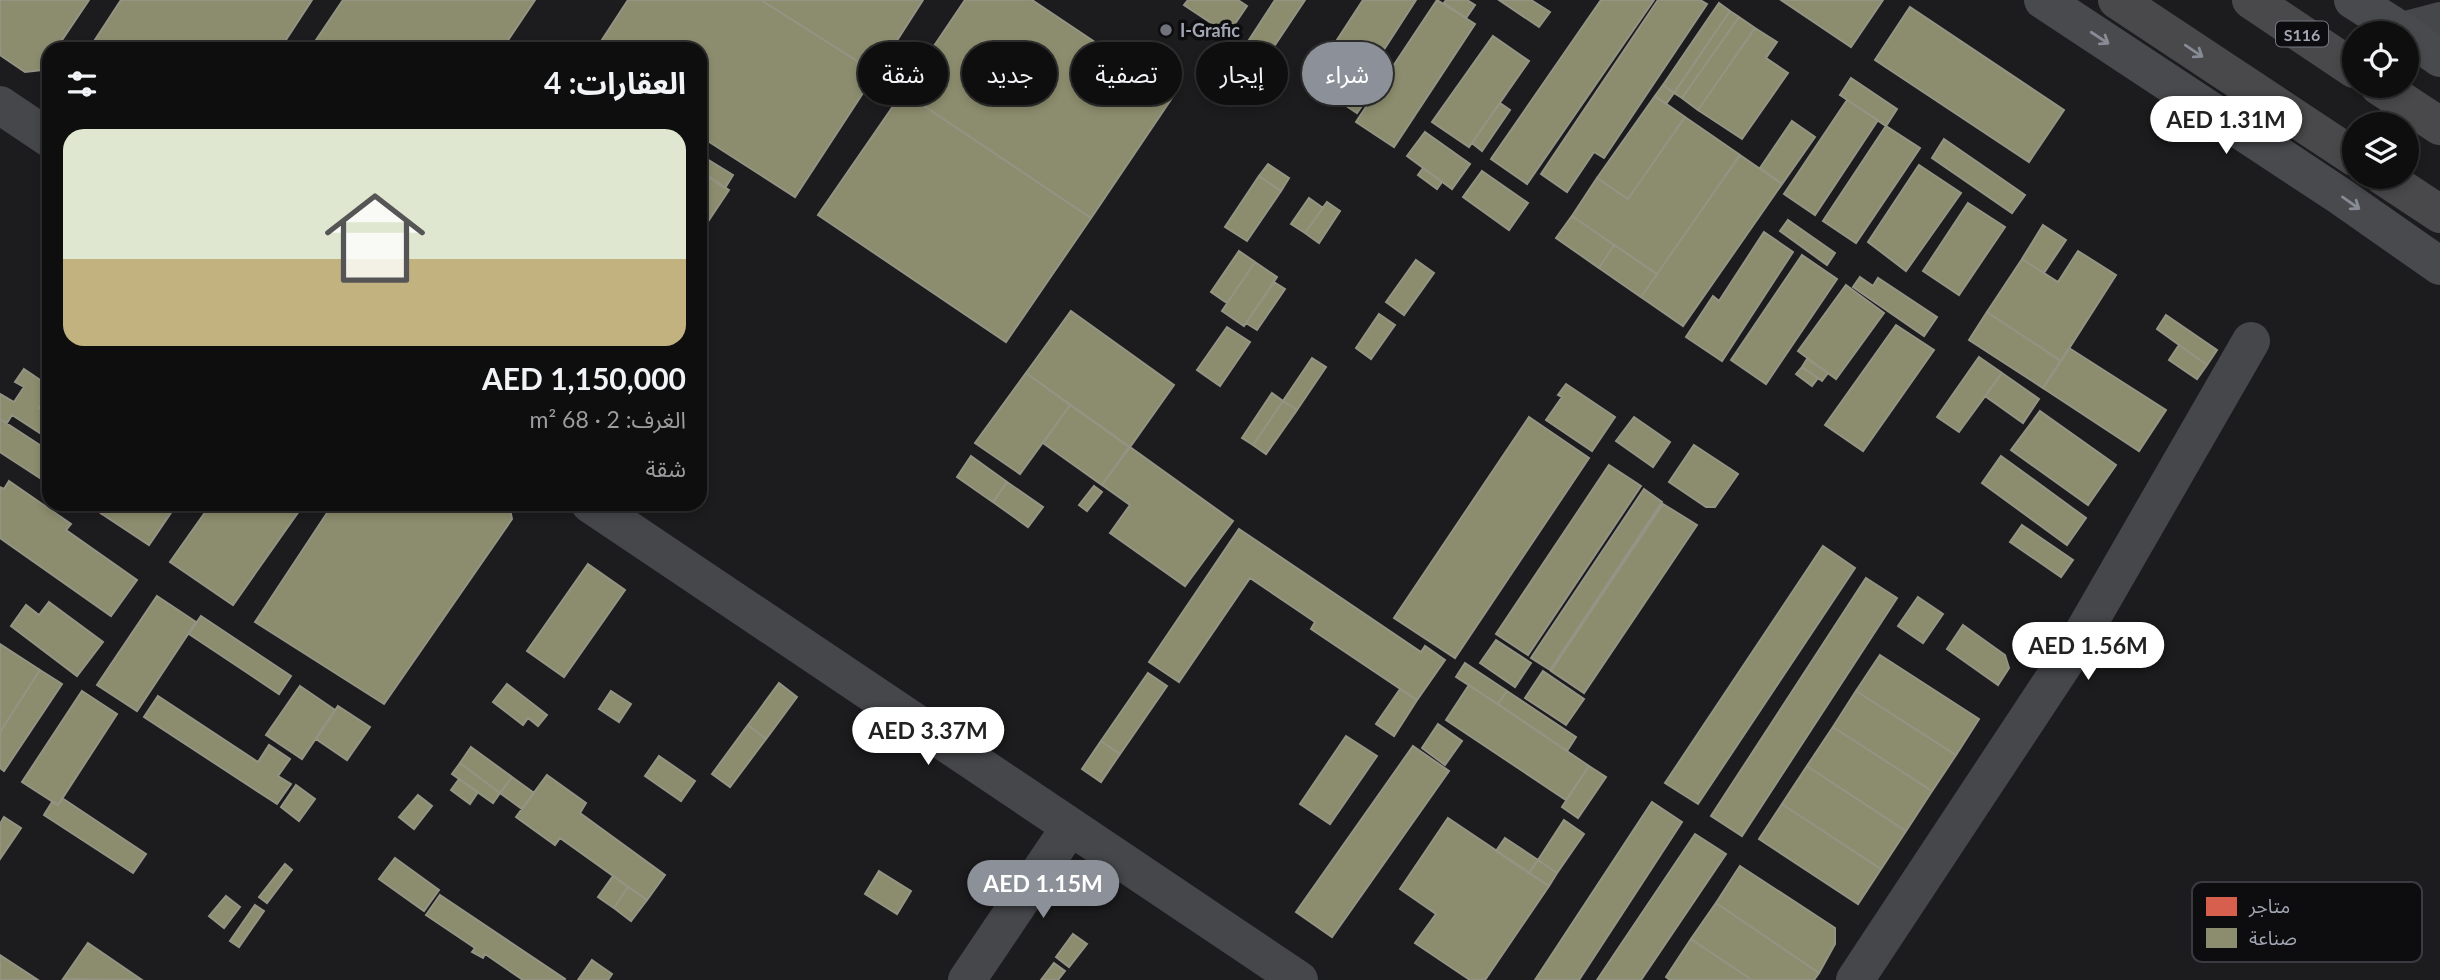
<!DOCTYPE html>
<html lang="ar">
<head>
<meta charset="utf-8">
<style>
	body { margin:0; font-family:Lato,"Noto Sans Arabic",sans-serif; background:#171717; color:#f1f3f6; direction:rtl; height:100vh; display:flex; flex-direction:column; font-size:26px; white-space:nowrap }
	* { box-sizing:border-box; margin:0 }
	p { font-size:23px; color:#9b9c9e }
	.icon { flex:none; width:38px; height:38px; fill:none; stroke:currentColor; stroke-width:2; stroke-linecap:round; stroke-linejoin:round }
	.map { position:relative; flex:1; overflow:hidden; direction:ltr }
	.drawer { position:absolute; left:42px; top:42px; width:665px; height:469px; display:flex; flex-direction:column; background:#0e0e0e; border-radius:21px; box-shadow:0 4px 10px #0003,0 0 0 2px #2e2e2e; direction:rtl }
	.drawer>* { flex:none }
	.hud { position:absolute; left:728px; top:42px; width:665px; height:63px; direction:rtl; display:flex; gap:14px }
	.tools { position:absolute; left:2342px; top:21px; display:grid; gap:14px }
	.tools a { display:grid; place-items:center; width:77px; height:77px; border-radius:50%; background:#0e0e0e; box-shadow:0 4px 10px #0003,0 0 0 2px #2e2e2e; font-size:35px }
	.price { position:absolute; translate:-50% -60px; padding:0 16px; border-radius:24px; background:#fff; color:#222; font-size:23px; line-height:46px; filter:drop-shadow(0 2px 4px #0008) }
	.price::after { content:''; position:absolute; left:50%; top:42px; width:21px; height:16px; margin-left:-10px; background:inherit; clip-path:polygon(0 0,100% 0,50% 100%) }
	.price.current { background:#8c9099; color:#fff }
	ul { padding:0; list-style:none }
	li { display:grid; align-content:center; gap:14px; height:371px; padding:0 21px }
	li+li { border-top:2px solid #2e2e2e }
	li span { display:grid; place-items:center; height:217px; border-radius:21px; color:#555 }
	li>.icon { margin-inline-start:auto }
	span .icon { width:126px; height:126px; fill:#fffc; stroke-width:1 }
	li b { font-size:30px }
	h2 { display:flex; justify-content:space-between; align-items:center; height:84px; padding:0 21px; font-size:30px }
	.chip { padding:0 24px; border-radius:32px; background:#0e0e0e; box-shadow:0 4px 10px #0003,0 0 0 2px #2e2e2e; font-size:24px; line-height:63px }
	.chip.current { background:#8c9099; color:#fff }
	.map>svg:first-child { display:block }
</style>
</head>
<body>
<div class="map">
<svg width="2440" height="980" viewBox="0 0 2440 980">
	<rect width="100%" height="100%" fill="#121212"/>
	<!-- built -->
	<path fill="#1c1c1e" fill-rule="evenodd" d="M0,0h2440v980h-2440zM2354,33h52v53h-52zM49,49h651v455h-651zM2354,124h52v53h-52z"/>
	<!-- shops -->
	<path fill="#d6604d" stroke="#c6756c" stroke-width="2" d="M88,504h21l-7,10z"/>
	<!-- industry -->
	<path fill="#8c8c6e" stroke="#939483" stroke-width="2" d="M0,0h89l-33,49h-7v10l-7,11 -17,2 -25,-17z
		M121,0h191l-32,49h-191z
		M343,0h192l-33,49h-192z
		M628,0h133l115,73 -81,124 -95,-61v-87h-104z
		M761,0h162l-47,73z
		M965,0h67l142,95 -83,123 -188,-126z
		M1188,0h50l9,6 -19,28 -44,-29z
		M1275,0h30l-38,57 -20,-14z
		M1363,0h53l-44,68 -37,-25z
		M1437,0l38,24 -81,123 -38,-25z
		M1446,0h21l8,5 -9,13 -22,-15z
		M1499,0h32l19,12 -11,15z
		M1601,0h53l-127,184 -36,-25z
		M1658,0h42l7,4 -103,154 -10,-6 -27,40 -26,-18z
		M1781,0h102l-32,47z
		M1719,3l11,8 -56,82 -11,-8z
		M1910,7l154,103 -35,52 -154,-102z
		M1730,11l9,6 -57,81 -8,-5z
		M1739,17l16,11 -57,82 -16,-12z
		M1755,28l22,14 -11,16 22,15 -46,66 -44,-29z
		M1493,36l36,25 -60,86 -37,-25z
		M1335,43l48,32 -26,38 -48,-32z
		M1851,78l46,31 -11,17 -46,-31z
		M1663,85l11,8 -8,11 -11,-8z
		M903,92l188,126 -85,124 -188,-127z
		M1655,96l30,21 -57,82 -31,-21z
		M1847,100l31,20 -63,95 -31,-21z
		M1500,103l10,7 -28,41 -10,-8z
		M1685,117l55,38 -83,119 -85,-58 25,-38 31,21z
		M1792,121l23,16 -33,47 -22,-16z
		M1886,126l34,22 -64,95 -33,-22z
		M1425,132l45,32 -18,25 -45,-33z
		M1944,139l81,56 -13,18 -80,-55z
		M1740,155l42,29 -99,142 -42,-29z
		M707,159l26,16 -8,13 -25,-17z
		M1268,164l21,14 -8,13 -22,-15z
		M1919,165l42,28 -55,78 -38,-29z
		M1423,168l19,14 -5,7 -19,-14z
		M1482,171l46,32 -19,27 -46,-33z
		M708,176l21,14 -24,36 -5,-4v-34z
		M1259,176l22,15 -34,50 -22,-14z
		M1309,198l14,10 -18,25 -14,-9z
		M1327,202l13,9 -21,32 -14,-10z
		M1968,203l37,24 -46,68 -36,-24z
		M1572,216l42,29 -15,23 -43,-30z
		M1788,220l47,33 -8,12 -47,-34z
		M2043,225l23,15 -22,33 -22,-14z
		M1764,232l29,20 -71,109 -36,-24 27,-41 6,5z
		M1614,245l43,29 -16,23 -42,-29z
		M1239,251l16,11 -28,41 -16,-11z
		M2078,251l38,24 -55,86 -74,-49 35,-53 36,23z
		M1802,255l35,24 -71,105 -35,-24z
		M1416,260l18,13 -30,42 -18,-13z
		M1255,262l22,15 -33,49 -22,-15z
		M1860,277l13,9 5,-8 59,39 -13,19 -71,-49z
		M1274,282l11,7 -28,41 -11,-7z
		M1846,285l38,28 -48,66 -38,-28z
		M1071,311l103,74 -44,62 -104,-74z
		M1987,312l74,49 -18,27 -74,-48z
		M1379,314l16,11 -24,34 -15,-11z
		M2166,315l51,35 -10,15 -50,-36z
		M1896,325l38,25 -71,101 -38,-26z
		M1227,327l23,15 -30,44 -23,-16z
		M2179,345l28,20 -10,14 -28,-19z
		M2069,348l97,62 -27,41 -96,-63z
		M1979,357l23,16 -43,59 -22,-15z
		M1312,358l14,9 -29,43 -14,-9z
		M1807,359l21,14 -6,8 -20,-14z
		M1802,367l16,11 -6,8 -16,-12z
		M24,369l25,17v21l-6,-4 -4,5 10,7v24l-37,-24 -5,8 -7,-4v-25l14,8 10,-15 -9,-5z
		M1026,373l44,32 -50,69 -45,-31z
		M2002,373l37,26 -16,24 -38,-27z
		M1566,384l49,33 -23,34 -46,-31 16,-23 -4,-2z
		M1272,393l11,8 -30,44 -11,-7z
		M1283,401l14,9 -31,44 -13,-9z
		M1070,405l59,42 -27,38 -59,-42z
		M2040,411l76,54 -28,40 -77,-55z
		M1529,417l60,41 -134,200 -61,-40z
		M1634,417l36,25 -17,25 -37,-26z
		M0,419l49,32v33l-49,-32z
		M1694,445l44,29 -23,33h-9l-37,-25z
		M1130,447l103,74 -48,65 -75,-53 20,-28 -28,-20z
		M971,456l36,26 -14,20 -36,-25z
		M2001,456l85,62 -19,27 -85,-62z
		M1609,465l32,21 -113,169 -32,-21z
		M9,481l62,43 -5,6 71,50 -26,36 -111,-78v-51l4,2z
		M1007,482l36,25 -15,20 -35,-25z
		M1094,486l8,6 -15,19 -8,-6z
		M1644,489l18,13 -112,168 -19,-12z
		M109,504h68l-28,41 -47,-31z
		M211,504h93l-71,101 -63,-43z
		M333,504h176l3,15 -128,185 -129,-82z
		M1663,504l34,21 -113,168 -33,-22z
		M2022,525l51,35 -12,17 -51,-35z
		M1239,529l182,123 4,-6 20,14 -28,40 -106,-71 4,-7 -65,-44 -71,104 -30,-20z
		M1823,546l32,22 -157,236 -33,-21z
		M588,564l37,26 -61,87 -37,-26z
		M1866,578l31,20 -155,238 -31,-20z
		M157,596l39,26 -59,89 -40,-26z
		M1918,597l25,17 -20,29 -25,-17z
		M49,602l54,40 -26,34 -66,-50 15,-21 13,10z
		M201,616l90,60 -12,18 -90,-60z
		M1963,625l42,30 4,13 -11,17 -51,-36z
		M1496,640l35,23 -16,24 -35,-24z
		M0,644l40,26 -40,62z
		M1880,655l99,64 -23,36 -100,-64z
		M1465,663l42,28 -9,13 -42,-27z
		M40,670l22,14 -58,87 -4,-3v-36z
		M1543,671l41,28 -18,26 -41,-27z
		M1148,673l19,13 -47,68 -19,-13z
		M779,683l18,14 -31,42 -18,-14z
		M507,684l40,31 -9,11 -10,-8 -5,7 -30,-23z
		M1469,685l120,81 -23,34 -120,-80z
		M300,686l35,24 -33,49 -36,-24z
		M1400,689l17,11 -23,36 -18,-12z
		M82,691l35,23 -59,91 -36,-23z
		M611,691l20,13 -12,18 -20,-13z
		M1507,691l69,46 -9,14 -69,-47z
		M1856,691l100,64 -24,36 -99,-64z
		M158,696l100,66 11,-17 21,14 -12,17 13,8 -14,20 -133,-87z
		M338,706l32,21 -23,33 -31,-21z
		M1438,724l24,17 -17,24 -23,-17z
		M748,725l18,14 -36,48 -18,-13z
		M1833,727l99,64 -26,40 -99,-65z
		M1346,736l31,20 -47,68 -30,-20z
		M1101,741l19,13 -19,28 -19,-13z
		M1413,746l36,25 -117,166 -36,-25z
		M471,747l41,30 -12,16 -40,-30z
		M659,756l36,25 -14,20 -36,-25z
		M460,763l40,30 -7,10 -41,-29z
		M1589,766l17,11 -28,41 -16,-11z
		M1807,766l99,65 -25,38 -99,-65z
		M547,775l39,28 -6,10 85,62 -18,25 -87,-62 -5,7 -39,-28z
		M512,777l22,16 -12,16 -22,-16z
		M459,779l19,13 -8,12 -19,-14z
		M296,785l19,14 -16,22 -18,-14z
		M418,795l14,11 -18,23 -15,-12z
		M62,798l84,56 -13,19 -89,-58 8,-13 6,3z
		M1652,802l30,20 -103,158h-44z
		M1782,804l99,65 -23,35 -99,-65z
		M4,817l17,11 -21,31v-35z
		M1448,818l101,68 -64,94h-15l-55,-37 21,-29 -36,-25z
		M1564,820l20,14 -27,39 -19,-13z
		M1695,834l31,20 -85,126h-44z
		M1505,838l33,22 -9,13 -33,-22z
		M395,858l44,32 -15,21 -45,-32z
		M1538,860l19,13 -8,13 -20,-13z
		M285,864l7,6 -25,33 -8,-6z
		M1740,866l95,62v16l-16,29 -103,-70z
		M879,871l32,20 -14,23 -32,-20z
		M613,876l15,11 -14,21 -16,-11z
		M628,887l19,13 -16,21 -17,-13z
		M440,895l125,84 -1,1h-41l-38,-26 -2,4 -11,-6 3,-4 -49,-33z
		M226,896l14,11 -16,21 -15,-12z
		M1716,903l103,70 -5,7h-62l-61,-41z
		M255,905l9,6 -25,36 -9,-6z
		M1073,934l14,10 -18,23 -13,-10z
		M1691,939l61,41h-82l-4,-3z
		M88,943l54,37 -79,-1z
		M0,955l38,25h-38z
		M592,960l20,14 -4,6h-30z
		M1054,963l11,8 -7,9h-17z"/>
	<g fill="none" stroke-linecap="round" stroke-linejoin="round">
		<!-- minor -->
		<path stroke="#46474b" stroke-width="38" d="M2402,31l38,-10
			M0,105l49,33
			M590,504l709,476
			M967,980l103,-153
			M1855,980l221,-335 175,-304"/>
		<!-- major -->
		<path stroke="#484a4d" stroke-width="38" d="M2043,0l297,196 100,70
			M2353,0l52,33
			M2406,34l34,24"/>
		<!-- highway -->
		<path stroke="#49494c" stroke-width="38" d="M2117,0l237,157
			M2251,0l103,69
			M2379,86l61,40
			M2384,177l56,37"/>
	</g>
	<!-- one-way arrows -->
	<defs><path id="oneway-shaft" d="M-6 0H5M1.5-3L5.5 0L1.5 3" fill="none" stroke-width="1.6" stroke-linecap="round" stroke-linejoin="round" transform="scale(1.75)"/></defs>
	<g stroke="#878b95">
		<use href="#oneway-shaft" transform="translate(2100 38) rotate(33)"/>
		<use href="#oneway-shaft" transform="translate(2194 51) rotate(34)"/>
		<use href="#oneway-shaft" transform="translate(2351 203) rotate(35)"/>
	</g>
	<!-- markers -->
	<circle fill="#70737b" stroke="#0d0c0e" stroke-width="2.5" cx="1166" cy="30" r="7"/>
	<g text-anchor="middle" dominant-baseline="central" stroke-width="7" stroke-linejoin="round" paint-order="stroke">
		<!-- shield labels -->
		<rect fill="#0d0c0e" stroke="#757882" stroke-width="2" x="2276" y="21.5" width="52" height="25" rx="5"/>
		<g font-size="16" font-weight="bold" fill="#a2a7b4">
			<text x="2302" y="34">S116</text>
		</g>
		<!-- poi labels -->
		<g font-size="18" font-weight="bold" fill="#a2a7b4" stroke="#0d0c0e" text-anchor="start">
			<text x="1180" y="30">I-Grafic</text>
		</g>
	</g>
	<!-- legend -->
	<rect x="2192" y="882" width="230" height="80" rx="10" fill="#0d0c0e" stroke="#3a3a40" stroke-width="2"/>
	<rect x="2206" y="897" width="31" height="19" fill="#d6604d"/>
	<rect x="2206" y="928" width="31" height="20" fill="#8c8c6e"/>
	<g font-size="19" fill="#a2a7b4">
		<text x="2249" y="913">متاجر</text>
		<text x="2249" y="945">صناعة</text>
	</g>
</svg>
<div class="tools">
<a><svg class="icon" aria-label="locate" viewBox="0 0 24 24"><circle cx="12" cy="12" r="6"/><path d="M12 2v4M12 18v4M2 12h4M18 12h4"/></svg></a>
<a><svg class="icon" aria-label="layers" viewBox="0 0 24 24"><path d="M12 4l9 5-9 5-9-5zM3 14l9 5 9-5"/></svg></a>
</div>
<b class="price" style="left:2226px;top:156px">AED 1.31M</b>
<b class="price" style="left:2088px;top:682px">AED 1.56M</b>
<b class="price" style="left:928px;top:767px">AED 3.37M</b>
<b class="price current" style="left:1043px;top:920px">AED 1.15M</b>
<div class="hud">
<a class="chip current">شراء</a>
<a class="chip">إيجار</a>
<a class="chip">تصفية</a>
<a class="chip">جديد</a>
<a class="chip">شقة</a>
</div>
<section class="drawer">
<h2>العقارات: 4<svg class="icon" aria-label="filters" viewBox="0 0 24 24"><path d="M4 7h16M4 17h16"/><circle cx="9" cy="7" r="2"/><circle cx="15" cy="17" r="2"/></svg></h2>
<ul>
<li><span style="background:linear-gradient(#dfe7d0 60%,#c2b280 0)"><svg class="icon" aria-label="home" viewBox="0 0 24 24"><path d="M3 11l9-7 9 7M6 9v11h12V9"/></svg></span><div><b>AED 1,150,000</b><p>الغرف: 2 · 68 m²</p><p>شقة</p></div></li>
</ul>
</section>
</div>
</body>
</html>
